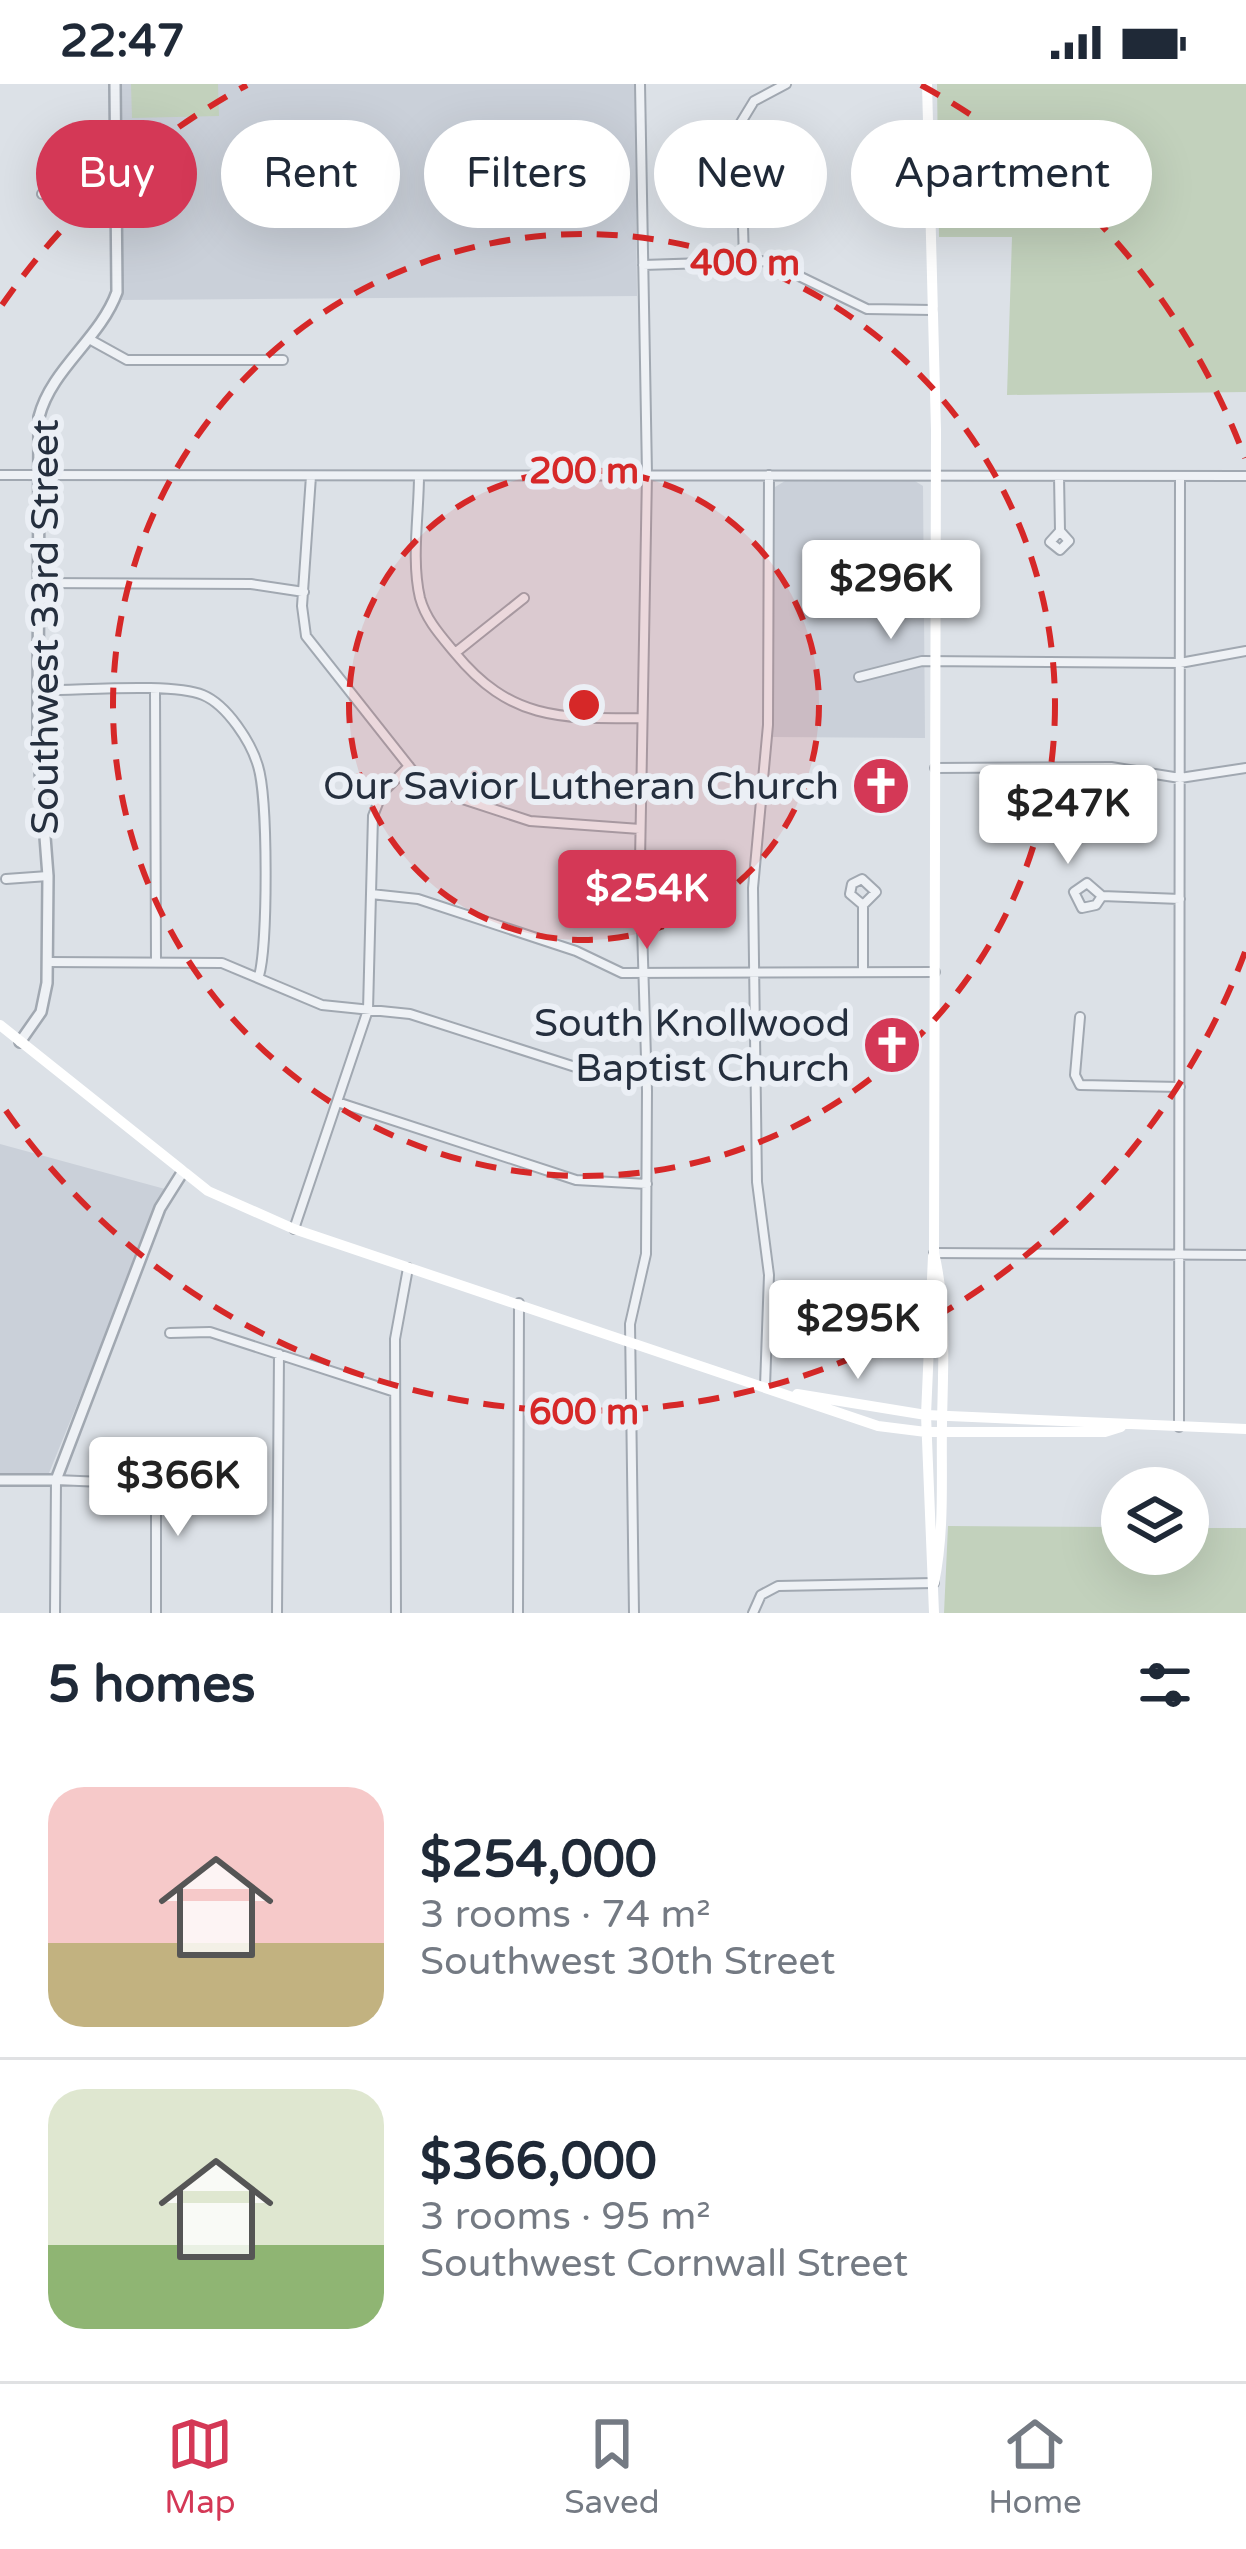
<!DOCTYPE html>
<html lang="en">
<head>
<meta charset="utf-8">
<style>
	body { margin:0; font-family:"Varela Round",sans-serif; background:#f6f6f7; color:#1f2937; height:100vh; display:flex; flex-direction:column; font-size:45px; white-space:nowrap }
	* { box-sizing:border-box; margin:0 }
	p { font-size:39px; color:#747a83 }
	.icon { flex:none; width:66px; height:66px; fill:none; stroke:currentColor; stroke-width:2; stroke-linecap:round; stroke-linejoin:round }
	.map { position:relative; height:1529px; overflow:hidden }
	.sheet { display:flex; flex-direction:column; background:#fff; flex:1 }
	.sheet>* { flex:none }
	.top-card { position:absolute; left:36px; top:36px; width:1176px; height:108px; display:flex; gap:24px }
	.tools { position:absolute; left:1101px; top:1383px; display:grid; gap:24px }
	.tools a { display:grid; place-items:center; width:108px; height:108px; border-radius:50%; background:#fff; box-shadow:0 12px 48px #0002; font-size:60px }
	.price { position:absolute; translate:-50% -102px; padding:0 27px; border-radius:12px; background:#fff; color:#222; font-size:39px; line-height:78px; filter:drop-shadow(0 3px 6px #0008) }
	.price::after { content:''; position:absolute; left:50%; top:72px; width:36px; height:27px; margin-left:-18px; background:inherit; clip-path:polygon(0 0,100% 0,50% 100%) }
	.price.active { background:#d43856; color:#fff }
	ul { padding:0; list-style:none }
	li { display:flex; align-items:center; gap:36px; height:300px; padding:0 48px }
	li+li { border-top:3px solid #e0e1e3 }
	li span { display:grid; place-items:center; flex:none; width:336px; height:240px; border-radius:36px; color:#555 }
	li>.icon { margin-inline-start:auto }
	span .icon { width:144px; height:144px; fill:#fffc; stroke-width:1 }
	li b { font-size:51px }
	h2 { display:flex; justify-content:space-between; align-items:center; height:144px; padding:0 48px; font-size:51px }
	.chip { padding:0 42px; border-radius:54px; background:#fff; box-shadow:0 12px 48px #0002; font-size:42px; line-height:108px }
	.chip.active { background:#d43856; color:#fff }
	.status { display:flex; justify-content:space-between; align-items:center; height:84px; padding:0 60px; background:#fff; direction:ltr }
	.status svg { height:33px; fill:currentColor }
	.tab-bar { display:flex; justify-content:space-around; align-items:center; height:168px; border-top:3px solid #e0e1e3; background:#fff; font-size:33px; color:#747a83 }
	.tab-bar a { display:grid; justify-items:center; gap:6px }
	.tab-bar .active { color:#d43856 }
	.map>svg:first-child { display:block }
</style>
</head>
<body>
<div class="status"><b>22:47</b><svg viewBox="0 0 49 12"><path d="M0 12V9h3v3zM5 12V6h3v6zM10 12V3h3v9zM15 12V0h3v12zM26 1h20v11H26zM47 4h2v5h-2z"/></svg></div>
<div class="map">
<svg width="1246" height="1529" viewBox="0 0 1246 1529">
	<rect width="100%" height="100%" fill="#dce1e7"/>
	<!-- built -->
	<path fill="#cad0d9" d="M121,0h514l2,212 -517,4z
		M785,397h130l8,5 2,252 -152,-1 2,-250z
		M0,1060l165,45 -116,284 -49,1z"/>
	<!-- green -->
	<path fill="#c2d1bc" d="M131,0h87l1,32 -87,2z
		M937,0h309v308l-239,3 5,-158h-73z
		M948,1442l174,1v27h66v-26h58v85h-302z"/>
	<g fill="none" stroke-linecap="round" stroke-linejoin="round">
		<defs>
			<path id="minor" d="M858,97l71,-6
				M42,110l19,-8 56,-1
				M744,176l-4,-136 14,-23 32,-17
				M643,181l125,-4 99,48 65,1
				M89,255l38,21h156
				M0,391l1246,1
				M311,392l-9,130 4,30 106,134 23,20 95,31 110,8
				M419,392c0,38 -8,84 1,122 6,22 21,38 35,55 54,66 104,66 184,65
				M1059,392l1,55 9,10 -9,9 -10,-8 10,-11
				M39,499l212,1 53,8
				M455,569l69,-55
				M859,593l63,-16 258,2 66,-12
				M38,606c38,1 133,-8 165,5 24,10 48,47 55,71 10,32 10,178 1,210
				M155,607l1,271
				M935,684l176,-1 69,11 66,-10
				M6,795l42,-3
				M371,810l47,5 158,52 46,22 313,-1
				M1102,812l-6,9 -14,3 -8,-16 13,-9 15,13 78,3
				M48,878l174,1 100,42 88,9 181,58 56,2
				M863,888v-67l13,-13 -14,-13 -10,5 -2,10 13,11
				M1080,933l-5,58 5,10 100,2
				M337,1018l239,78 71,4
				M294,1145l74,-219 5,-194 9,-23 27,-27
				M934,1169l312,2
				M170,1249l40,-1 185,60
				M765,1302l4,-111 -12,-93 -4,-294 15,-163 1,-250
				M1179,1343l1,-951
				M55,1529l1,-133 94,4 6,12v117
				M277,1529l2,-259
				M396,1529l-1,-274 13,-71
				M518,1529l1,-310
				M634,1529l-4,-289 16,-70 1,-163 -7,-230 7,-387 -7,-390
				M753,1529l8,-18 17,-9 156,-3"/>
			<path id="tertiary" d="M20,958l21,-30 6,-29 1,-107 -10,-131 1,-328c12,-48 61,-78 78,-125l-2,-208
				M0,1396h56l104,-272 22,-35"/>
		</defs>
		<!-- minor casing -->
		<use href="#minor" stroke="#a1a8b1" stroke-width="12"/>
		<!-- tertiary casing -->
		<use href="#tertiary" stroke="#a1a8b1" stroke-width="14"/>
		<!-- minor -->
		<use href="#minor" stroke="#eef1f5" stroke-width="8"/>
		<!-- tertiary -->
		<use href="#tertiary" stroke="#eef1f5" stroke-width="9"/>
		<!-- secondary -->
		<path stroke="#fff" stroke-width="10" d="M927,0l9,346 -2,823c13,55 9,113 8,170 -1,53 3,107 -8,160
			M0,941l208,166 86,38 584,197 48,6h179l16,-5
			M933,1172l-7,159 8,198
			M797,1310l129,21 320,14"/>
	</g>
	<!-- distance rings -->
	<circle cx="584" cy="621" r="235" fill="#d62828" fill-opacity=".12"/>
	<g fill="none" stroke="#d62828" stroke-width="6" stroke-dasharray="21 15">
		<circle cx="584" cy="621" r="235"/>
		<circle cx="584" cy="621" r="471"/>
		<path d="M1245 868A706 706 0 0 1 2 1021M2 221A706 706 0 0 1 247 1M921 1A706 706 0 0 1 1245 374"/>
	</g>
	<!-- icons -->
	<defs>
		<symbol id="church-disc" viewBox="-11 -11 22 22"><circle r="9.5" fill="#d43856" stroke="#ebeff5"/><path d="M-1.2-6h2.4v3.5h3.3v2.4h-3.3V6h-2.4V-.1h-3.3v-2.4h3.3Z" fill="#fff"/></symbol>
	</defs>
	<g fill-rule="evenodd">
		<use href="#church-disc" x="848" y="669" width="66" height="66"/>
		<use href="#church-disc" x="859" y="928" width="66" height="66"/>
	</g>
	<g text-anchor="middle" dominant-baseline="central" stroke-width="12" stroke-linejoin="round" paint-order="stroke">
		<!-- street labels -->
		<g font-size="39" fill="#252f3e" stroke="#ebeff5">
			<text transform="translate(45 543) rotate(-90)">Southwest 33rd Street</text>
		</g>
		<!-- poi labels -->
		<g font-size="39" fill="#252f3e" stroke="#ebeff5" text-anchor="end">
			<text x="839" y="702">Our Savior Lutheran Church</text>
			<text x="850" y="939">South Knollwood<tspan x="850" dy="45">Baptist Church</tspan></text>
		</g>
	</g>
	<circle cx="584" cy="621" r="18" fill="#d62828" stroke="#ebeff5" stroke-width="6"/>
	<g font-size="36" text-anchor="middle" font-weight="bold" fill="#d62828" stroke="#ebeff5" stroke-width="12" stroke-linejoin="round" paint-order="stroke">
		<text x="745" y="191">400 m</text>
		<text x="584" y="399">200 m</text>
		<text x="584" y="1340">600 m</text>
	</g>
</svg>
<div class="tools">
<a><svg class="icon" aria-label="layers" viewBox="0 0 24 24"><path d="M12 4l9 5-9 5-9-5zM3 14l9 5 9-5"/></svg></a>
</div>
<b class="price" style="left:891px;top:558px">$296K</b>
<b class="price" style="left:1068px;top:783px">$247K</b>
<b class="price active" style="left:647px;top:868px">$254K</b>
<b class="price" style="left:858px;top:1298px">$295K</b>
<b class="price" style="left:178px;top:1455px">$366K</b>
<div class="top-card">
<a class="chip active">Buy</a>
<a class="chip">Rent</a>
<a class="chip">Filters</a>
<a class="chip">New</a>
<a class="chip">Apartment</a>
</div>
</div>
<section class="sheet">
<h2>5 homes<svg class="icon" aria-label="filters" viewBox="0 0 24 24"><path d="M4 7h16M4 17h16"/><circle cx="9" cy="7" r="2"/><circle cx="15" cy="17" r="2"/></svg></h2>
<ul>
<li><span style="background:linear-gradient(#f6c9c9 65%,#c2b280 0)"><svg class="icon" aria-label="home" viewBox="0 0 24 24"><path d="M3 11l9-7 9 7M6 9v11h12V9"/></svg></span><div><b>$254,000</b><p>3 rooms · 74 m²</p><p>Southwest 30th Street</p></div></li>
<li><span style="background:linear-gradient(#dfe7d0 65%,#8fb573 0)"><svg class="icon" aria-label="home" viewBox="0 0 24 24"><path d="M3 11l9-7 9 7M6 9v11h12V9"/></svg></span><div><b>$366,000</b><p>3 rooms · 95 m²</p><p>Southwest Cornwall Street</p></div></li>
</ul>
</section>
<nav class="tab-bar">
<a class="active"><svg class="icon" aria-label="map" viewBox="0 0 24 24"><path d="M3 6l6-2 6 2 6-2v14l-6 2-6-2-6 2zM9 4v14M15 6v14"/></svg>Map</a>
<a><svg class="icon" aria-label="saved" viewBox="0 0 24 24"><path d="M7 4h10v16l-5-4-5 4z"/></svg>Saved</a>
<a><svg class="icon" aria-label="home" viewBox="0 0 24 24"><path d="M3 11l9-7 9 7M6 9v11h12V9"/></svg>Home</a>
</nav>
</body>
</html>
